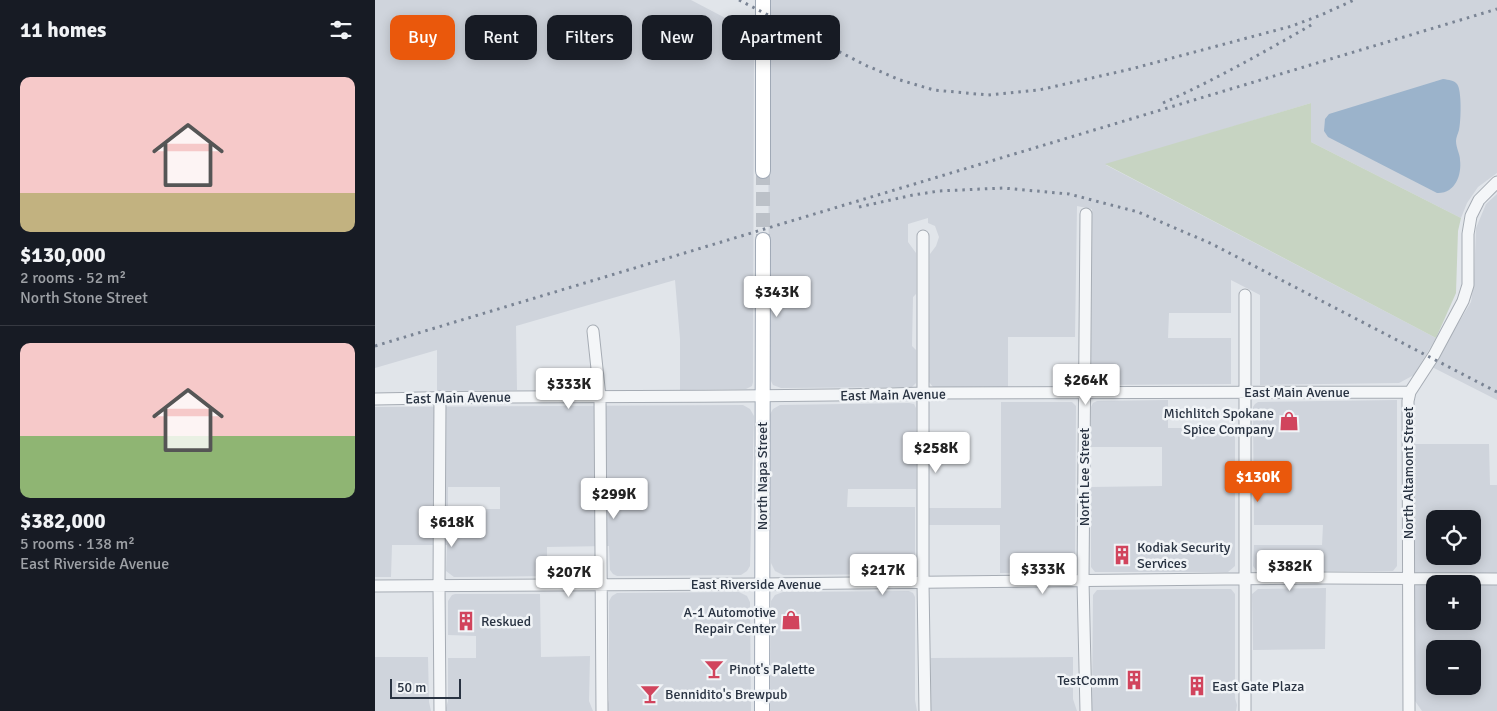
<!DOCTYPE html>
<html lang="en">
<head>
<meta charset="utf-8">
<style>
	body { margin:0; font-family:Signika,sans-serif; background:#20242c; color:#f1f3f6; height:100vh; display:flex; flex-direction:column; font-size:19px; white-space:nowrap }
	* { box-sizing:border-box; margin:0 }
	p { font-size:16px; color:#9ea1a6 }
	.icon { flex:none; width:28px; height:28px; fill:none; stroke:currentColor; stroke-width:2; stroke-linecap:round; stroke-linejoin:round }
	.map { position:relative; flex:1; overflow:hidden }
	.drawer { display:flex; flex-direction:column; background:#171b24; width:375px }
	.drawer>* { flex:none }
	.hud { position:absolute; left:15px; top:15px; width:475px; height:45px; display:flex; gap:10px }
	.tools { position:absolute; left:1051px; top:510px; display:grid; gap:10px }
	.tools a { display:grid; place-items:center; width:55px; height:55px; border-radius:10px; background:#171b24; box-shadow:0 2px 12px #0003; font-size:25px }
	.scale { position:absolute; left:15px; bottom:12px; width:71px; box-sizing:border-box; padding-left:5px; border:2px solid #293342; border-top:0; font-size:14px; line-height:18px; white-space:nowrap; color:#293342; -webkit-text-stroke:4px #f1f4f7; paint-order:stroke }
	.price { position:absolute; translate:-50% -42px; padding:0 11px; border-radius:5px; background:#fff; color:#222; font-size:16px; line-height:32px; filter:drop-shadow(0 1px 2px #0008) }
	.price::after { content:''; position:absolute; left:50%; top:30px; width:15px; height:11px; margin-left:-8px; background:inherit; clip-path:polygon(0 0,100% 0,50% 100%) }
	.price.current { background:#ea580c; color:#fff }
	ul { padding:0; list-style:none }
	li { display:grid; align-content:center; gap:10px; height:265px; padding:0 20px }
	li+li { border-top:1px solid #363941 }
	li span { display:grid; place-items:center; height:155px; border-radius:10px; color:#555 }
	li>.icon { margin-inline-start:auto }
	span .icon { width:90px; height:90px; fill:#fffc; stroke-width:1 }
	li b { font-size:21px }
	h2 { display:flex; justify-content:space-between; align-items:center; height:60px; padding:0 20px; font-size:21px }
	.tag { padding:0 18px; border-radius:10px; background:#171b24; box-shadow:0 2px 12px #0003; font-size:18px; line-height:45px }
	.tag.current { background:#ea580c; color:#fff }
	main { display:flex; flex:1; min-height:0 }
	.map>svg:first-child { display:block }
</style>
</head>
<body>
<main>
<section class="drawer">
<h2>11 homes<svg class="icon" aria-label="filters" viewBox="0 0 24 24"><path d="M4 7h16M4 17h16"/><circle cx="9" cy="7" r="2"/><circle cx="15" cy="17" r="2"/></svg></h2>
<ul>
<li><span style="background:linear-gradient(#f6c9c9 75%,#c2b280 0)"><svg class="icon" aria-label="home" viewBox="0 0 24 24"><path d="M3 11l9-7 9 7M6 9v11h12V9"/></svg></span><div><b>$130,000</b><p>2 rooms · 52 m²</p><p>North Stone Street</p></div></li>
<li><span style="background:linear-gradient(#f6c9c9 60%,#8fb573 0)"><svg class="icon" aria-label="home" viewBox="0 0 24 24"><path d="M3 11l9-7 9 7M6 9v11h12V9"/></svg></span><div><b>$382,000</b><p>5 rooms · 138 m²</p><p>East Riverside Avenue</p></div></li>
</ul>
</section>
<div class="map">
<svg width="1122" height="711" viewBox="0 0 1122 711">
	<rect width="100%" height="100%" fill="#e1e5ea"/>
	<!-- built -->
	<path fill="#cfd4dc" fill-rule="evenodd" d="M0,0h316l63,33 -1,349 -1,4 -6,3 -66,1v-51l-5,-59 -159,46 1,64 -80,1v-41l-62,18z
		M395,0h727v173l-19,14 -11,16 -6,15 -150,-76v-39l-205,62 330,173 -22,37 -15,8 -139,2v-90l-29,-15v33h-62l-1,25h63v46l-136,1 -4,-4 1,-172 -15,-3 -2,131h-67v50h-75l-4,-5 1,-128 6,-8 3,-9 -4,-11 -7,-3v-5l-20,6v18l8,11v41l-3,3 -1,49 4,4v33l-4,4 -131,1 -8,-3 -4,-8 -1,-369z
		M1122,194v206l-65,-33 39,-65 3,-20 2,-54 10,-24z
		M793,400v28h67v138l-7,6h-133l-4,-5v-80l71,-1v-39h-71v-40l2,-4 4,-2z
		M1022,400v166l-4,5h-136l-4,-5 1,-21h68l1,-20h-69l-1,-118 2,-3 3,-2z
		M626,402h71l4,4 -1,162 -5,4 -70,1v-48h-71v-17h72z
		M534,403l5,1 2,4v81h-68l-1,18h68v64l-5,3 -127,1 -8,-4 -4,-8 -2,-147 4,-7 7,-4z
		M368,405l7,4 4,7 -4,150 -3,5 -6,4 -124,1 -4,-2 -3,-4 -1,-24 -62,1v29l-93,1 -8,-6 1,-26h-55l-1,32h-16v-170zM125,487v22h-52v-22z
		M1038,444h76l1,41h7v226h-75l-7,-10 -1,-7zM1060,519h38v37h-38zM1060,584h38v37h-38zM1060,649h38v37h-38z
		M951,588l-1,61 -72,1 -1,-56 6,-5z
		M805,589h51l4,5v104l2,7 -1,6h-147l3,-11 1,-105 4,-5z
		M534,591l4,2 2,4v103l2,11h-147l1,-110 4,-6 8,-3z
		M364,592l8,4 3,6 1,109h-145l3,-11v-99l3,-5 5,-3z
		M80,594h85l1,63 49,-1 -1,45 4,10h-148l3,-10v-43h28v-22l-28,-1v-34l4,-6z
		M0,657h53l1,45 2,9h-56z
		M698,657v42l4,12h-147l1,-10v-43z"/>
	<!-- green -->
	<path fill="#c7d4c2" d="M936,103v39l150,76 -3,13 -2,62 -20,45 -331,-174z"/>
	<!-- water -->
	<path fill="#9bb3cb" d="M1068,79c6,1 11,1 14,5 5,6 4,38 2,46 -1,4 -3,7 -3,11 0,7 4,13 4,19 2,15 -5,34 -23,33l-109,-56 -4,-6 1,-12 4,-5z"/>
	<g fill="none" stroke-linecap="round" stroke-linejoin="round">
		<!-- major-tunnel -->
		<path stroke="#bcc1c8" stroke-width="14" stroke-dasharray="14 7" stroke-linecap="butt" d="M388,171v69"/>
		<defs>
			<path id="minor" d="M548,236v347l2,128
				M218,331l7,66 2,314
				M65,397l-1,188 1,126
				M0,399c183,-5 365,0 548,-6l487,-1
				M0,586l387,-2 564,-6 171,1
				M711,711l-3,-130 3,-367
				M870,711v-416
				M1034,711l-1,-310 2,-9 24,-37 29,-54 5,-16v-51l3,-18 8,-16 18,-18"/>
			<path id="major" d="M388,171v-171
				M387,711l1,-471"/>
		</defs>
		<!-- minor casing -->
		<use href="#minor" stroke="#a6acb4" stroke-width="13"/>
		<!-- major casing -->
		<use href="#major" stroke="#a0a9b6" stroke-width="16"/>
		<!-- minor -->
		<use href="#minor" stroke="#f4f6f8" stroke-width="11"/>
		<!-- major -->
		<use href="#major" stroke="#fff" stroke-width="14"/>
		<!-- rail -->
		<path stroke="#7a8494" stroke-width="3" stroke-dasharray="2.5 5" stroke-linecap="butt" d="M364,0l126,65 35,15 34,10 54,5 51,-5 92,-21 161,-43 29,-11 33,-15
			M788,103c52,-23 101,-51 150,-79
			M484,207l54,-12 26,-4 64,-3 66,6 69,18 74,32 285,148
			M0,346l1122,-337"/>
	</g>
	<!-- icons -->
	<defs>
		<symbol id="shop-bare" viewBox="-9 -9 18 18"><path d="M-5-2.5h2.3a2.7 3.5 0 0 1 5.4 0H5L5.5 6h-11ZM-1.5-2.5h3a1.5 2.3 0 0 0-3 0Z" fill="#d1445d" stroke="#f1f4f7" stroke-width="2.5" paint-order="stroke"/></symbol>
		<symbol id="building-bare" viewBox="-9 -9 18 18"><path d="M-4-6H4V6H1V3H-1V6H-4ZM-2.5-4.3h1.7v1.8h-1.7ZM.8-4.3h1.7v1.8H.8ZM-2.5-1h1.7V.8h-1.7ZM.8-1h1.7V.8H.8Z" fill="#d1445d" stroke="#f1f4f7" stroke-width="2.5" paint-order="stroke"/></symbol>
		<symbol id="bar-bare" viewBox="-9 -9 18 18"><path d="M-6-5H6L.8 .8V4.5H3.5V6h-7V4.5H-.8V.8Z" fill="#d1445d" stroke="#f1f4f7" stroke-width="2.5" paint-order="stroke"/></symbol>
	</defs>
	<g fill-rule="evenodd">
		<use href="#shop-bare" x="900" y="407" width="28" height="28"/>
		<use href="#building-bare" x="733" y="541" width="28" height="28"/>
		<use href="#shop-bare" x="402" y="606" width="28" height="28"/>
		<use href="#building-bare" x="77" y="607" width="28" height="28"/>
		<use href="#bar-bare" x="325" y="655" width="28" height="28"/>
		<use href="#building-bare" x="745" y="666" width="28" height="28"/>
		<use href="#building-bare" x="808" y="672" width="28" height="28"/>
		<use href="#bar-bare" x="261" y="680" width="28" height="28"/>
	</g>
	<g text-anchor="middle" dominant-baseline="central" stroke-width="5" stroke-linejoin="round" paint-order="stroke">
		<!-- street labels -->
		<g font-size="14" fill="#293342" stroke="#f1f4f7">
			<text x="922" y="392">East Main Avenue</text>
			<text transform="translate(518 395) rotate(-1)">East Main Avenue</text>
			<text transform="translate(83 398) rotate(-1)">East Main Avenue</text>
			<text transform="translate(1033 473) rotate(-90)">North Altamont Street</text>
			<text transform="translate(387 476) rotate(-90)">North Napa Street</text>
			<text transform="translate(709 477) rotate(-90)">North Lee Street</text>
			<text x="381" y="584">East Riverside Avenue</text>
		</g>
		<!-- poi labels -->
		<g font-size="14" fill="#293342" stroke="#f1f4f7" text-anchor="start">
			<text x="899" y="413" text-anchor="end">Michlitch Spokane<tspan x="899" dy="16">Spice Company</tspan></text>
			<text x="762" y="547">Kodiak Security<tspan x="762" dy="16">Services</tspan></text>
			<text x="401" y="612" text-anchor="end">A-1 Automotive<tspan x="401" dy="16">Repair Center</tspan></text>
			<text x="106" y="621">Reskued</text>
			<text x="354" y="669">Pinot's Palette</text>
			<text x="744" y="680" text-anchor="end">TestComm</text>
			<text x="837" y="686">East Gate Plaza</text>
			<text x="290" y="694">Bennidito's Brewpub</text>
		</g>
	</g>
</svg>
<div class="tools">
<a><svg class="icon" aria-label="locate" viewBox="0 0 24 24"><circle cx="12" cy="12" r="6"/><path d="M12 2v4M12 18v4M2 12h4M18 12h4"/></svg></a>
<a>+</a>
<a>−</a>
</div>
<div class="scale">50 m</div>
<b class="price" style="left:402px;top:318px">$343K</b>
<b class="price" style="left:711px;top:406px">$264K</b>
<b class="price" style="left:194px;top:410px">$333K</b>
<b class="price" style="left:561px;top:474px">$258K</b>
<b class="price current" style="left:883px;top:503px">$130K</b>
<b class="price" style="left:239px;top:520px">$299K</b>
<b class="price" style="left:77px;top:548px">$618K</b>
<b class="price" style="left:915px;top:592px">$382K</b>
<b class="price" style="left:668px;top:595px">$333K</b>
<b class="price" style="left:508px;top:596px">$217K</b>
<b class="price" style="left:194px;top:598px">$207K</b>
<div class="hud">
<a class="tag current">Buy</a>
<a class="tag">Rent</a>
<a class="tag">Filters</a>
<a class="tag">New</a>
<a class="tag">Apartment</a>
</div>
</div>
</main>
</body>
</html>
